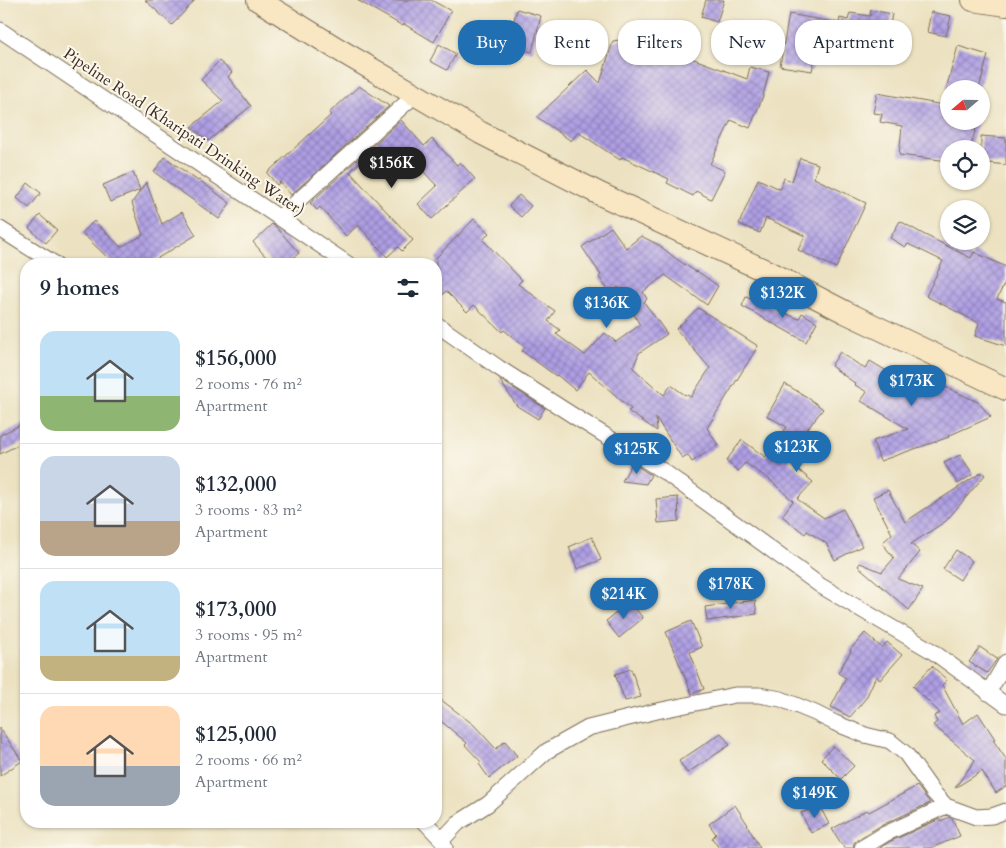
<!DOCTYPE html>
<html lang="en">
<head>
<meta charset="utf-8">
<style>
	body { margin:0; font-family:Cardo,serif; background:#f2f2f3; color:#1f2937; height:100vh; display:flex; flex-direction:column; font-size:19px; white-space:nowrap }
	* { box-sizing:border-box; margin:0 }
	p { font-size:16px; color:#747a83 }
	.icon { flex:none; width:28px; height:28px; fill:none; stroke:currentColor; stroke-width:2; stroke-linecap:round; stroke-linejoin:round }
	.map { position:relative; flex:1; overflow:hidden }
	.sheet { position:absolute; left:20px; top:258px; width:422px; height:570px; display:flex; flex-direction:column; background:#fff; border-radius:20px; box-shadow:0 1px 4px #0004 }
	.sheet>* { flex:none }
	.top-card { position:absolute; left:458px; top:20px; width:472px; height:45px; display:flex; gap:10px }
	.needle { width:32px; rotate:250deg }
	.tools { position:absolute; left:940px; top:80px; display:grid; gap:10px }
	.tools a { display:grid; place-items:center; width:50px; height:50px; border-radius:50%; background:#fff; box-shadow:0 1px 4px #0004; font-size:25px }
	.price { position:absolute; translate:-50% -42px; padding:0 11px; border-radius:18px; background:#1f6fb2; color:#fff; font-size:16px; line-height:32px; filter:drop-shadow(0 1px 2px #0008) }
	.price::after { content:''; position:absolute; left:50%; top:30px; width:15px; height:11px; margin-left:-8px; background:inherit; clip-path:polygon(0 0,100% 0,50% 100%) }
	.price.current { background:#222; color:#fff }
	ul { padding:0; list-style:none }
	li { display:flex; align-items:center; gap:15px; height:125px; padding:0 20px }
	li+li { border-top:1px solid #e0e1e3 }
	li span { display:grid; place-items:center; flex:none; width:140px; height:100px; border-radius:15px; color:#555 }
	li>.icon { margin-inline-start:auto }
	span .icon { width:60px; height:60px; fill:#fffc; stroke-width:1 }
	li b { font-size:21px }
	h2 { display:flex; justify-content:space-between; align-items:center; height:60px; padding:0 20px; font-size:21px }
	.tag { padding:0 18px; border-radius:20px; background:#fff; box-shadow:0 1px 4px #0004; font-size:18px; line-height:45px }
	.tag.current { background:#1f6fb2; color:#fff }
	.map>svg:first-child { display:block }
</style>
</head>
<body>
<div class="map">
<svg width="1006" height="848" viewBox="0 0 1006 848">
	<defs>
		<pattern id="building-cross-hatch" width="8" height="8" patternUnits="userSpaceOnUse" patternTransform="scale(1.25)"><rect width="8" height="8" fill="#ae9ee4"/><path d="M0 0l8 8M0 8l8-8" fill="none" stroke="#8f81b8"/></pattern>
	</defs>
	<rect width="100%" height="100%" fill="#fbf7ec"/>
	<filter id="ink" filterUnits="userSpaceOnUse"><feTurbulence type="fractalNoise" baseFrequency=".02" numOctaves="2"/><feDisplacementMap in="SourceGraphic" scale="10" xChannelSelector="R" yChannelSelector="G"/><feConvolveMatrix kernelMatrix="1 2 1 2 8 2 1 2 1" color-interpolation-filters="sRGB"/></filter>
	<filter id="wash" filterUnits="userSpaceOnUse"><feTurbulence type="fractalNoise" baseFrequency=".0096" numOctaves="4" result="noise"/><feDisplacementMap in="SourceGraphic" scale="20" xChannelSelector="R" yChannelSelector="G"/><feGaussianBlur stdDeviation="1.12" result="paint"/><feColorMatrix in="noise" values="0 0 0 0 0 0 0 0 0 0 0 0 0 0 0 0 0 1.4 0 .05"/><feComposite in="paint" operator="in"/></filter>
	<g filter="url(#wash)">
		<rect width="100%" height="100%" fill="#ece2c1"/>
		<g id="blocks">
			<!-- building -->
			<path fill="url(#building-cross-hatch)" d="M145,0h50l-23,25z
				M357,0h74l20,11 -17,31 -30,-18 -1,2z
				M706,0h18l-7,22 -16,-5z
				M517,9l24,7 -9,36 -25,-6z
				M871,10l21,4 -6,31 -17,-3 -2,14 -19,-4 -2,10 -31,-6 -3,15 -32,-5 9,-52 50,9 1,-5 8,2 2,-7 20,3z
				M931,12l20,4 -5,20 -19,-4z
				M663,34l29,7 -6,15 61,23 3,-12 19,5 -6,24 -13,32 -19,-8 -21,44 15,7 -14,28 -15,-8 -3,5 -26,-13 2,-4 -47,-22 -2,3 -42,-28 -7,9 -34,-24 50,-47 13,13 13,-42 18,-3 26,10z
				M439,44l17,10 -9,16 -17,-9z
				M958,46l30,9 -9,34h-33z
				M219,61l13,11 -4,5 23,29 -43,35 -17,-14 32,-26 -22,-21z
				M359,86l30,20 -98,89 -11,-13 -3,3 -10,-12 64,-58 -2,-2z
				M877,93l72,13v15h29l-8,28h-21v12l-50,-6 3,-29 -22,-4 2,-8 -9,-1z
				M401,120l23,26 8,-7 25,26 3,-3 15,17 -43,40 -14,-15 19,-18 -31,-33 -19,19 -18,-18 -19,18 63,68 -11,11 -4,-4 -11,10 -29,-32 -12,11 -26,-29 -3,3 -7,-7z
				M981,136l25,2v27l-25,-3z
				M165,157l33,24 1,-1 31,23 -11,16 -65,-47z
				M800,158l18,6 -4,14 52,25 -30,65 -38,-18 7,-14 -39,-18 -6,15 -21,-9 19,-45 22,10 4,-11 8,3z
				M133,172l7,18 -30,12 -7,-17z
				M146,182l16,42 20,-12 14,23 -48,29h-36l-3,-5 -27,-26 12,-12 27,26 22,-12 -11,-32z
				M28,183l13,10 -12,15 -12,-10z
				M519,195l12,11 -10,11 -12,-11z
				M40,215l17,15 -11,13 -17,-15z
				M474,219l15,14 -6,7 39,40 -4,4 37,27 -7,10 12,9 -4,4 29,21 20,-22 11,9 24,-17 -22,-38 -8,6 -11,-16 2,-2 -19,-28 29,-20 15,21 15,-12 18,9 16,13 21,14 1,-1 21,15 -11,19 -42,-30 -22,17 4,7 -3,3 23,32 -28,19 -6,15 31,27 7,-10 14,10v-1l6,3 19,-29 -34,-39 22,-21 60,38 -51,82 11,17 -26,17 -4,-7 -6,3 -26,-40 1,13 -29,-20 3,-2 -42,-37 -14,18 -18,-15 -1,1 -34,-25 3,-4 -21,-17 -2,2 -28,-27 -7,7 -21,-21 -10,11v-44z
				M900,221l23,13 48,24 3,-6 32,15v13l-9,19 9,3v44l-31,-10 4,-13 -53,-27 17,-35 -35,-17 -3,3 -15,-9z
				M272,224l4,3 23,26 -13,11h-14l-19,-22z
				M746,297l53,22 3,-6 15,9 -11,20 -64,-36z
				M840,352l25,17 5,-8 42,25 10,-15 21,15 35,16 13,15 -43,19 1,1 -69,24 -7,-20 35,-12 -47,-28 6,-9 -12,-7 1,-1 -25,-18z
				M499,379l46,29 -7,11 -21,-13z
				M785,384l22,13 16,12 -30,38 6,5 -11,9 25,21 -16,17 27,19 19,-9 19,37 -27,14 -9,-17 -19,-12 -2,3 -23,-18 11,-15 -24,-22 -24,-16 -7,8 -12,-10 16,-21 23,17 22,-30 -20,-11z
				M26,422v19l-26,13v-19z
				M960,455l13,19 -15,10 -14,-21z
				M632,463l19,12 -5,9 -24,-3z
				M982,472l3,3 -39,46 -35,23 9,8 -22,27 25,10 -14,21 -51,-44 2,-3 22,9 12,-14 -12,-15 10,-9 -19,-37 15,-7 17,32z
				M678,497l1,24 -21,2 -2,-24z
				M592,537l9,23 -24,9 -8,-22z
				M956,550l16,11 -12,19 -17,-11z
				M755,600l2,14 -50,7 -2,-14z
				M630,602l13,16 -24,20 -13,-17z
				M691,621l11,26 -12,5 14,37 -12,5 -26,-62z
				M865,633l17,15 5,-6 15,13 -22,25 -4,-4 -10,22 -16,19 -19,-10 15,-29 -8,-5 13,-22 -1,-1z
				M980,647l17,12 -10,14 -18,-11z
				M932,666l15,14 -5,5 21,39 15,-11 17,26 -2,1 13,19v27l-10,7 -14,-22 -27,17 20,-28 -42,-35 4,-3 -3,-6 6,-3 -27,-27z
				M631,669l10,28 -16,4 -10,-27z
				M436,696l38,29 22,24 9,-8 12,15 -28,22 -10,-14 2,-2 -16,-17 2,-2 -31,-26z
				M0,728l22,33 -22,15z
				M721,733l9,12 -43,28 -8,-12z
				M833,746l21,20 -13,13 -20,-20z
				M917,786l13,17 -50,23 -23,14 -3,3 -1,5h-9l-12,-19 35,-19 2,2z
				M735,805l13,20h-1l13,23h-41l-7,-10 4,-4 -7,-10z
				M819,805l10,19 -18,9 -10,-20z
				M949,817l3,1 8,18 -29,12h-51l9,-6 51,-23 1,2z"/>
		</g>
	</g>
	<g filter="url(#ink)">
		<use href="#blocks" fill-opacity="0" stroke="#796a57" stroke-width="1"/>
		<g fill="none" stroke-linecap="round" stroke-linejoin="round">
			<defs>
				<path id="minor" d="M0,30l348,234
					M280,217l136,-123
					M0,229l55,35
					M436,324l63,44 78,50 89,55 155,113 111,65 74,54
					M988,693l18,-31
					M424,821l18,19
					M445,848l-3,-8 16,-17 30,-19 59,-53 41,-23 69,-17 78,-16h24l22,4 34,14 20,10 30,12 25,6 16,13 27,38 13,14
					M862,848l23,-14 61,-28 30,11 16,-1 14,-5"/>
				<path id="secondary" d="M258,0l78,48 145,85 119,61 168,78 77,40 161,77
					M973,0l33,5"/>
			</defs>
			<!-- minor casing -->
			<use href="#minor" stroke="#796a57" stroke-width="17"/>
			<!-- secondary casing -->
			<use href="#secondary" stroke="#796a57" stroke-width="24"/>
			<!-- minor -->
			<use href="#minor" stroke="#fff" stroke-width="15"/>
			<!-- secondary -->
			<use href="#secondary" stroke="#f9e7c3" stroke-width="22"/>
		</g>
	</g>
	<g text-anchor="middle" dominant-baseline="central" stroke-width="4" stroke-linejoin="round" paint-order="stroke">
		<!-- street labels -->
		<g font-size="16" fill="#3b2a1e" stroke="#fbf7ec">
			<text transform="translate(184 132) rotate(34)">Pipeline Road (Kharipati Drinking Water)</text>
		</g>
	</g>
</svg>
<div class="tools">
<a><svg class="needle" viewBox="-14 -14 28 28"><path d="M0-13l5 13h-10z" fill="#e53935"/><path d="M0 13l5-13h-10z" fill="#747a83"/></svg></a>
<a><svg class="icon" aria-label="locate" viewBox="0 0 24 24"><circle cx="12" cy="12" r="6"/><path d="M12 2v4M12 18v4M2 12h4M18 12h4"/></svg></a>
<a><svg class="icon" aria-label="layers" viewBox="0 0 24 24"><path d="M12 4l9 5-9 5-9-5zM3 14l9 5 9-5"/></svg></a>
</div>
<b class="price current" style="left:392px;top:189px">$156K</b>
<b class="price" style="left:783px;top:319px">$132K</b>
<b class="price" style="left:607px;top:329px">$136K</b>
<b class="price" style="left:912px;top:407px">$173K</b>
<b class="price" style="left:797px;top:473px">$123K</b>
<b class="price" style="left:637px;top:475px">$125K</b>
<b class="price" style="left:731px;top:610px">$178K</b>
<b class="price" style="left:624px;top:620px">$214K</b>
<b class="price" style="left:815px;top:819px">$149K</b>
<div class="top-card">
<a class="tag current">Buy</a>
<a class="tag">Rent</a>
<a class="tag">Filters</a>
<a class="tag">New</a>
<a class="tag">Apartment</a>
</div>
<section class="sheet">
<h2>9 homes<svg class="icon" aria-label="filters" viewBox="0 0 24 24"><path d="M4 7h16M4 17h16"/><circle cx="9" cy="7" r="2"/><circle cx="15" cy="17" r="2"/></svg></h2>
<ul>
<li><span style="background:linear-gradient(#bfe0f5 65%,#8fb573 0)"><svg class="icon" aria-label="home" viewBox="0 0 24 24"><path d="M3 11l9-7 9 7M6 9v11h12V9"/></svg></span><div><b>$156,000</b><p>2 rooms · 76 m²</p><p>Apartment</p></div></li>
<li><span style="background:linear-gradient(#c9d6e8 65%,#b9a48a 0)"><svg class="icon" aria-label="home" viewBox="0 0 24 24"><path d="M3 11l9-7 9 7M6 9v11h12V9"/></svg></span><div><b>$132,000</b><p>3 rooms · 83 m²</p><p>Apartment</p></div></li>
<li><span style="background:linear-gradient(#bfe0f5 75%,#c2b280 0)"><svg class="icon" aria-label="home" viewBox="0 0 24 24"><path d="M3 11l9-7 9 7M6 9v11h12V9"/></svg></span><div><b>$173,000</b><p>3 rooms · 95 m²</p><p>Apartment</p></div></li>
<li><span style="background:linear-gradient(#ffd9b3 60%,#9aa5b1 0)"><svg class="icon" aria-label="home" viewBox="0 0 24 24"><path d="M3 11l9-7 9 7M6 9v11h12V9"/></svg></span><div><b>$125,000</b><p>2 rooms · 66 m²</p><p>Apartment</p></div></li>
</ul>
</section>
</div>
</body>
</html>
